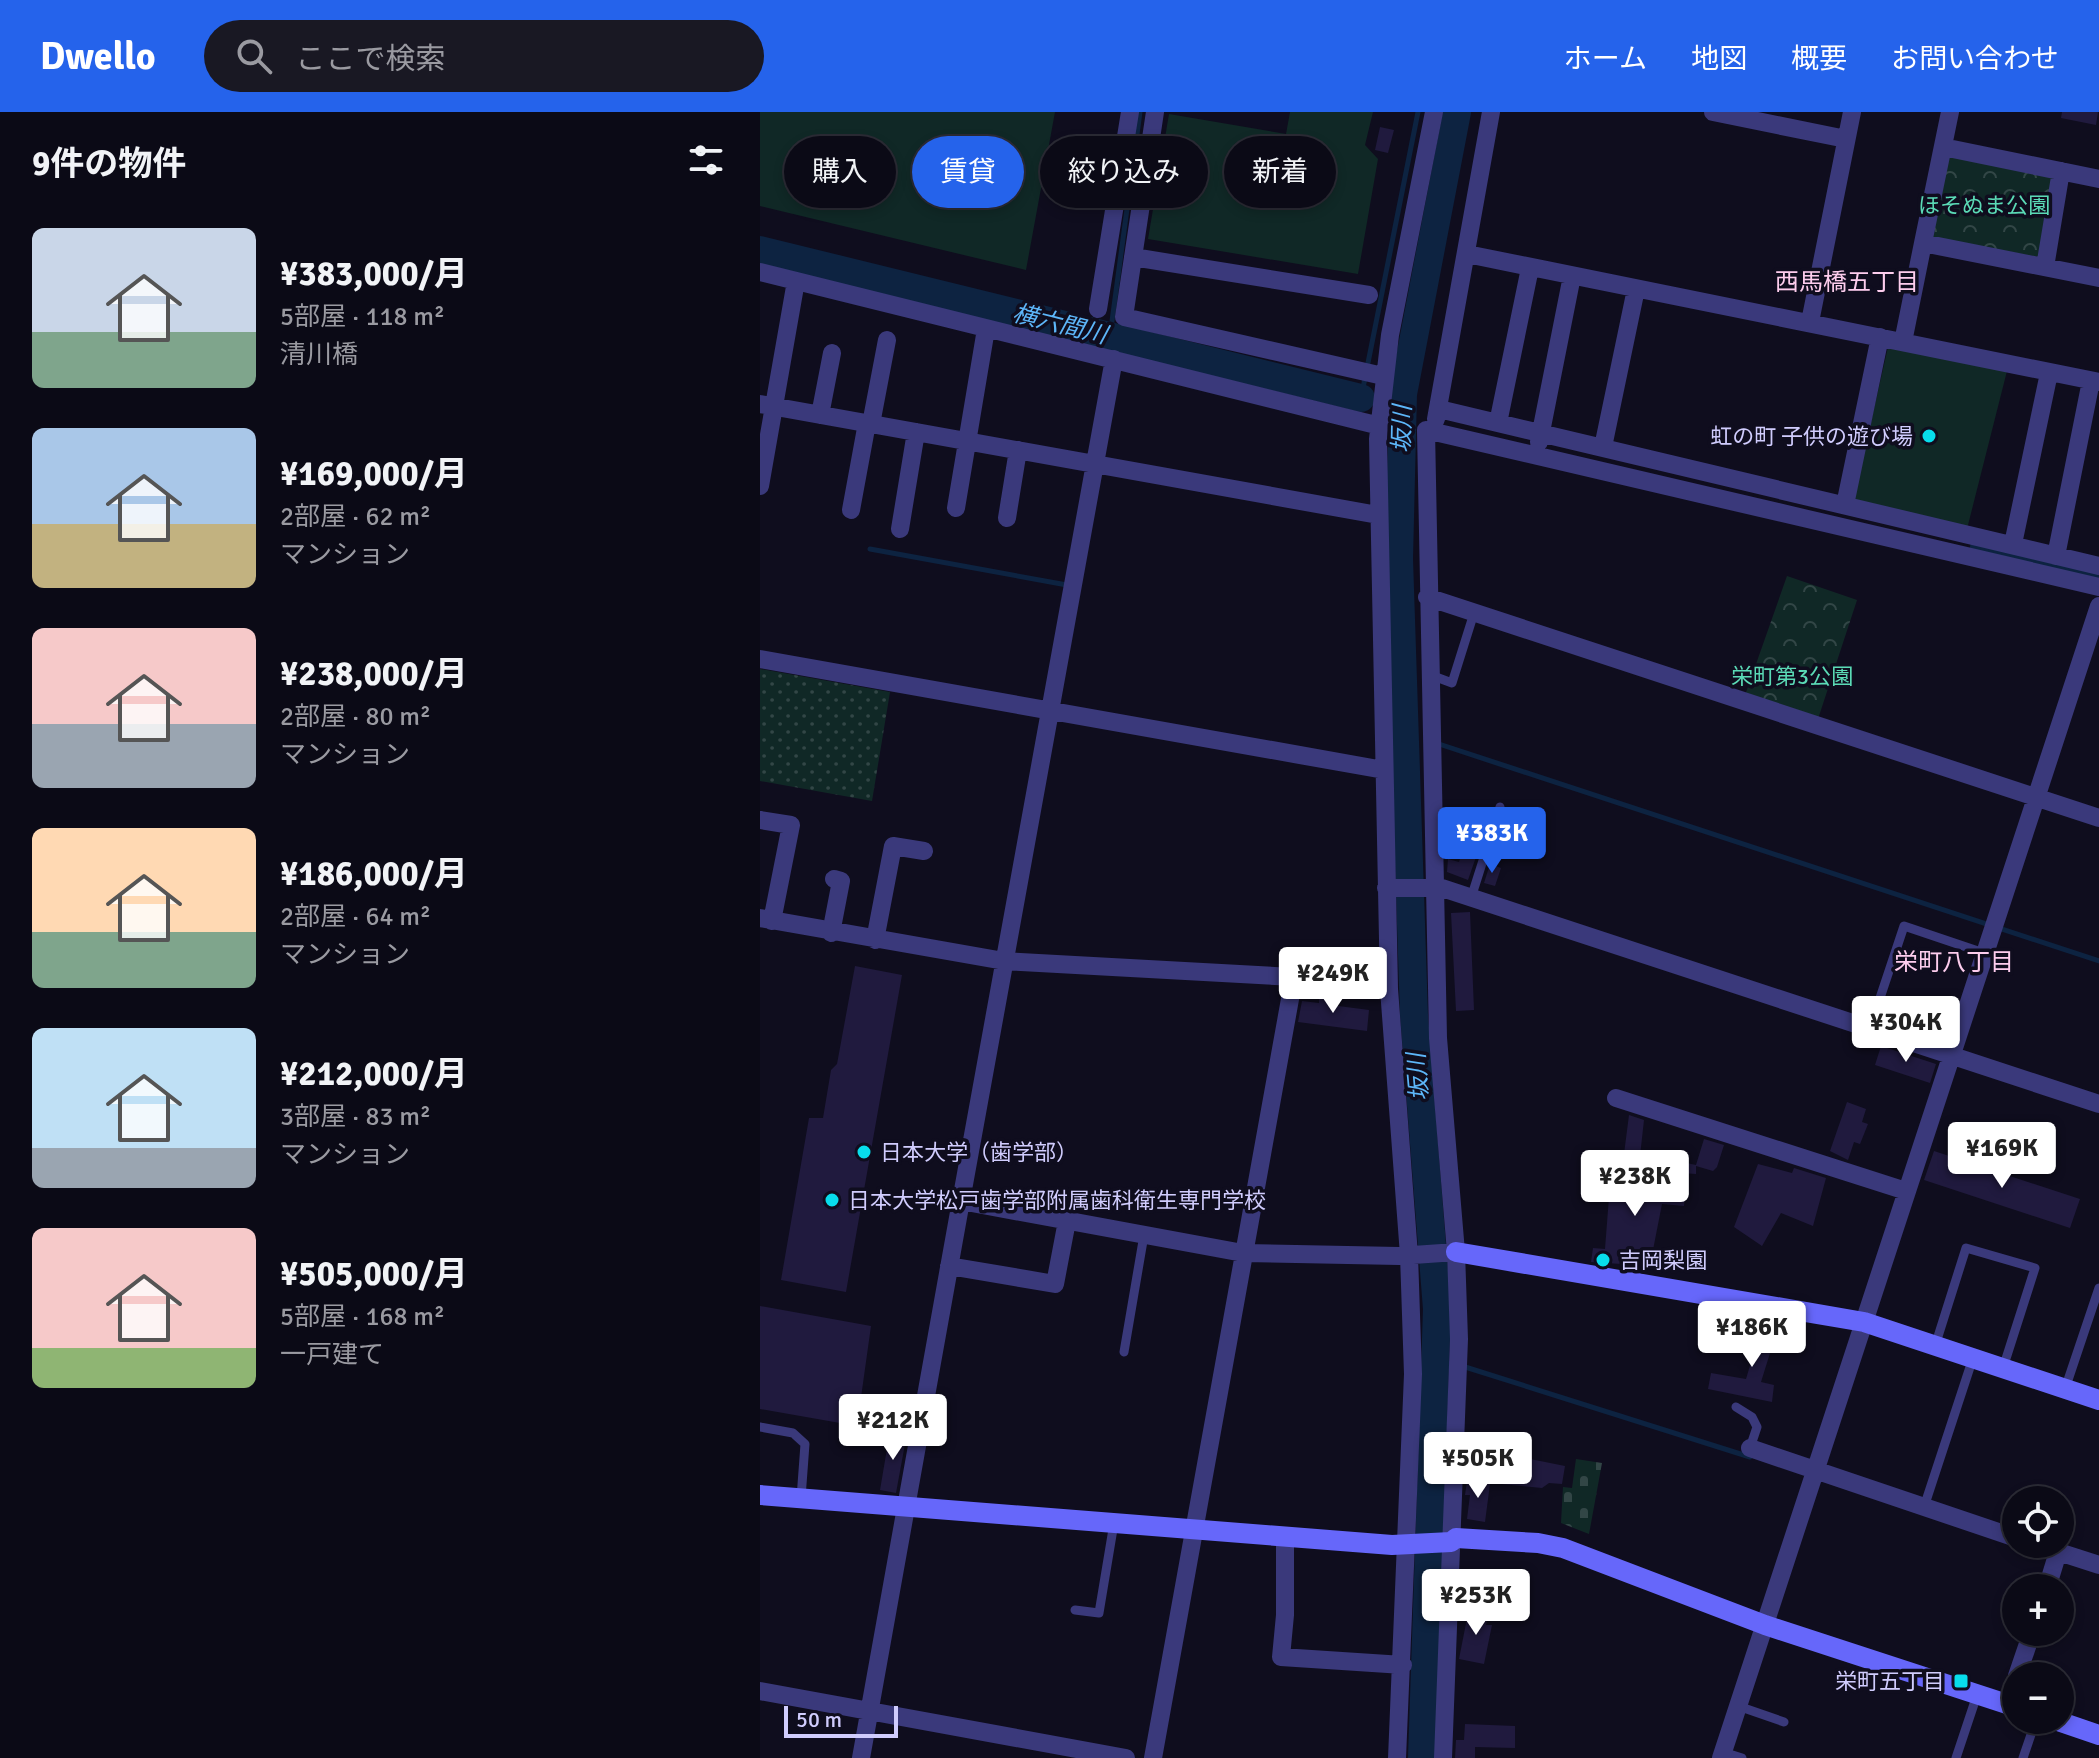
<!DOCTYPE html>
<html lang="ja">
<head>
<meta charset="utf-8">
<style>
	body { margin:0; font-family:Signika,"Noto Sans JP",sans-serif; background:#191823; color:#f1f3f6; height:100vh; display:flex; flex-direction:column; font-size:30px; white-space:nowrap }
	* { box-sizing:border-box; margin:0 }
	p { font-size:26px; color:#9a9aa1 }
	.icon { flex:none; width:44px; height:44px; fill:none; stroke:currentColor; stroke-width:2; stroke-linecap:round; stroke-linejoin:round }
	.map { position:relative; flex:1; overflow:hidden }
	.side { display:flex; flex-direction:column; background:#0b0a16; width:760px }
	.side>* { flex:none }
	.top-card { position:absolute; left:24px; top:24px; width:760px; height:72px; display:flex; gap:16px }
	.tools { position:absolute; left:1242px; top:1374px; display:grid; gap:16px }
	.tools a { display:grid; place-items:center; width:72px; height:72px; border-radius:50%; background:#0b0a16; box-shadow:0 4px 12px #0003,0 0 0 2px #2b2b35; font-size:40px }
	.scale { position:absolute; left:24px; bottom:20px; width:114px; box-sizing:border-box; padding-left:8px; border:4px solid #d0ccfd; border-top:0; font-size:22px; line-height:28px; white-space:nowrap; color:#d0ccfd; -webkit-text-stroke:6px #0f0d1e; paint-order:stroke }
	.price { position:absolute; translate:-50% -68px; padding:0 18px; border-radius:8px; background:#fff; color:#222; font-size:26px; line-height:52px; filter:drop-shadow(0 2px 4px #0008) }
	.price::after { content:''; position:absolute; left:50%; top:48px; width:24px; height:18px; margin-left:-12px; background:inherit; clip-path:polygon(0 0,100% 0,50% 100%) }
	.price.selected { background:#2563eb; color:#fff }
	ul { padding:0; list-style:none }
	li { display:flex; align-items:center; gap:24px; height:200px; padding:0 32px }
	li span { display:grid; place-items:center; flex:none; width:224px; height:160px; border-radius:12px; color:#555 }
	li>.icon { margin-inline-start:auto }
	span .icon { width:96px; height:96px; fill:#fffc; stroke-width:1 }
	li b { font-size:34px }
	h2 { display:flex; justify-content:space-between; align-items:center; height:96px; padding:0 32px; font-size:34px }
	.chip { padding:0 28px; border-radius:36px; background:#0b0a16; box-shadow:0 4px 12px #0003,0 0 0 2px #2b2b35; font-size:28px; line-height:72px }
	.chip.selected { background:#2563eb; color:#fff }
	header { display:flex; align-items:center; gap:48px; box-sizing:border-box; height:112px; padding:0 40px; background:#2563eb; color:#fff }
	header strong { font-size:38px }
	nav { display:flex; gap:44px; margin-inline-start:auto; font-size:28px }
	.search { width:560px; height:72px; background:#191823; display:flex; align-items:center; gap:20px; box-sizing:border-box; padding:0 28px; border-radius:44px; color:#9a9aa1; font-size:30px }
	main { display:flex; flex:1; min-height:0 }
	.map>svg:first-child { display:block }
</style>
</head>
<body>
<header>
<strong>Dwello</strong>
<div class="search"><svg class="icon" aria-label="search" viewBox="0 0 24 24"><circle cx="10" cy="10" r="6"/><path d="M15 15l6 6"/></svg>ここで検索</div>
<nav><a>ホーム</a><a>地図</a><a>概要</a><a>お問い合わせ</a></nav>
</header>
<main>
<section class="side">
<h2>9件の物件<svg class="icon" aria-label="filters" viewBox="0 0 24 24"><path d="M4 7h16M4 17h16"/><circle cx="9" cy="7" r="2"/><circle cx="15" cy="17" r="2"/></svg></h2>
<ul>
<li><span style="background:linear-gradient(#c9d6e8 65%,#7fa58c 0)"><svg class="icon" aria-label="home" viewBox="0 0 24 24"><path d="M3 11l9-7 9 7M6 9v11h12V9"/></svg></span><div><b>¥383,000/月</b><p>5部屋 · 118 m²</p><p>清川橋</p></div></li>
<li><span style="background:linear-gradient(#a9c7e8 60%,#c2b280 0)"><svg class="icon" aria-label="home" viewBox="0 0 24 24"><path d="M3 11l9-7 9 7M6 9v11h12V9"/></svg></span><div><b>¥169,000/月</b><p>2部屋 · 62 m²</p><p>マンション</p></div></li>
<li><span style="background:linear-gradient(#f6c9c9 60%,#9aa5b1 0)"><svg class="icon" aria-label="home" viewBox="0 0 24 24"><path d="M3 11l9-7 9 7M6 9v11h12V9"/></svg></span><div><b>¥238,000/月</b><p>2部屋 · 80 m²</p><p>マンション</p></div></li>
<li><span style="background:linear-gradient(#ffd9b3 65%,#7fa58c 0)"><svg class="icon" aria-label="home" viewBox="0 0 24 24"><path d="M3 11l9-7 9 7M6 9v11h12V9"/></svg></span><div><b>¥186,000/月</b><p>2部屋 · 64 m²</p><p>マンション</p></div></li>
<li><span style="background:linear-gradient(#bfe0f5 75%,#9aa5b1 0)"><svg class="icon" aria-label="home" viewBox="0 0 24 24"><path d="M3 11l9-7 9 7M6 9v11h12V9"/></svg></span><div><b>¥212,000/月</b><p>3部屋 · 83 m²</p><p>マンション</p></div></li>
<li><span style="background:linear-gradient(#f6c9c9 75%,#8fb573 0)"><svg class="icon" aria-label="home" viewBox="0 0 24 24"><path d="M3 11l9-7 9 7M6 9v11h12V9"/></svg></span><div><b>¥505,000/月</b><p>5部屋 · 168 m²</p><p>一戸建て</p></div></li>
</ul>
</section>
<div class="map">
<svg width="1339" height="1646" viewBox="0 0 1339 1646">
	<defs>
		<pattern id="grass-dots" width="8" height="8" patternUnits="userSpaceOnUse" patternTransform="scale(2)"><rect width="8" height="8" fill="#102826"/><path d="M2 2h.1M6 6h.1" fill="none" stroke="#324646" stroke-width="1.8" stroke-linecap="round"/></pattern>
		<pattern id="forest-crowns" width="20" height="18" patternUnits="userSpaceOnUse" patternTransform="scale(2)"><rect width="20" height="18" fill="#102826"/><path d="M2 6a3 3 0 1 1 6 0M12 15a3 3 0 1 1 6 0" fill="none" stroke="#324646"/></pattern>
		<pattern id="cemetery-stones" width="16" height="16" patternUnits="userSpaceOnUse" patternTransform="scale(2)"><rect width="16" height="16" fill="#102826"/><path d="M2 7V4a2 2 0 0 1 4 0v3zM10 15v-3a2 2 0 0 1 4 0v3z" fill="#324646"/></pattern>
	</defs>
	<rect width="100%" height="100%" fill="#0f0d1e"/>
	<!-- grass -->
	<path fill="url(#grass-dots)" d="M0,557l130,23 -18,109 -112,-20z"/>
	<!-- forest -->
	<path fill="url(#forest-crowns)" d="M1188,43l105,23 -15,79 -107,-20z
		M1027,464l70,24 -40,122 -74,-21z"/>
	<!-- cemetery -->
	<path fill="url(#cemetery-stones)" d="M816,1347l26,4 -13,71 -28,-11 2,-36 9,1z"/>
	<!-- pitch -->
	<path fill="#102826" d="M0,0h295l-29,158 -266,-64z
		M530,0h83l-8,33 13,14 -20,115 -210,-35 21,-125 117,20z
		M1128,235l119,24 -40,158 -114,-28z"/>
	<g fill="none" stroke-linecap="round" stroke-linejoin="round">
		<!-- stream -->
		<path stroke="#0d2341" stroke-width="5" d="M350,224l30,-224
			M601,286l57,-286
			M110,437l197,36
			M679,632l660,217
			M677,1249l15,3
			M702,1254l288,91"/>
		<!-- river -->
		<path stroke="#0d2341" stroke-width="28" d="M0,138l601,148
			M1224,436l115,28
			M662,1646l15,-449 -23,-294 -15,-456 4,-165 54,-282"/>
	</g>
	<!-- building -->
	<path fill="#201a3e" d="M1302,0h36l-2,13 -35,-7z
		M620,15l14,3 -6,23 -13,-3z
		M702,740l14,5 -8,23 -21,-8 1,-13 11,3z
		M730,752l11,4 -6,18 -11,-3z
		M710,800l4,98 -18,1 -5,-98z
		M95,854l47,9 -56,317 -65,-12 28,-162h14l8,-48 6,-6z
		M559,885l12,2v6l38,5 -2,21 -69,-9 4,-21 17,2z
		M1121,934l55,18 -6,19 -55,-18z
		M1087,990l19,7 -4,13 6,2 -8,20 -6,-2 -6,18 -18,-9z
		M869,1003l15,5 -4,36 -16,-2z
		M944,1027l20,6 -7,22 -4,4 -17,-5v8l-15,-1 1,-11 14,3z
		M1174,1039l146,48 -10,29 -146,-48z
		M998,1052l34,9 2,-5 32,10 -13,48 -32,-13 -19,33 -28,-19z
		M851,1059l13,1v6l62,8 -2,20 -22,-2 -10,51 -14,-2 -1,12 -46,-3 2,-14 12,1z
		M0,1194l111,20 -14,100 -97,-17z
		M1004,1206l16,3 -19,61 13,3 -2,17 -64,-13 3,-16 35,6z
		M130,1319l17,2 -11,60 -16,-3z
		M736,1340l69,14 -3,18 -13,-1 -7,5 -50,-5z
		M707,1369l23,3 -5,38 -18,-3 3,-24h-5z
		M709,1496l20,4 -3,13h6l-8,39 -25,-5z
		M705,1612l50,2v22l-40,-1v11h-20l1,-18h8z"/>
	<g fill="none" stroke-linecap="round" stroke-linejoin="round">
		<!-- lane -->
		<path stroke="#3a397b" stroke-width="9" d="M676,565l16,6 22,-70
			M711,786l29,-91
			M1110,916l34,-102 80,27
			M1175,1234l31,-98 69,20 -32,100
			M364,1240l20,-117
			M1305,1277l34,-101
			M976,1295l16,10 5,10 -7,21
			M0,1315l33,6 12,11 -4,54
			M1164,1395l49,-149
			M315,1498l24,3 15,-90
			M978,1594l46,16
			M963,1640l19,6
			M1196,1646l21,-63
			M1263,1646l13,-38"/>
		<!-- street -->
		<path stroke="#3a397b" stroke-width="18" d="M395,0l-31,205 259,59
			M953,0l133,27
			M1190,0l-27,131 176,35
			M1183,35l156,32
			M707,142l632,128
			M373,145l236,38
			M1285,155l16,-96
			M0,160l620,154
			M338,197l32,-197
			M1050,210l42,-210
			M1143,230l20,-99
			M0,292l618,111
			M679,297l660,157
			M60,303l12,-62
			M676,307l55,-307
			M738,311l32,-155
			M111,312l16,-84
			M779,330l33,-166
			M843,335l33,-158
			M0,374l36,-205
			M1085,393l35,-168
			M196,396l30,-179
			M91,398l16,-87
			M247,406l11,-68
			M140,417l16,-97
			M1253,432l36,-171
			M1296,444l35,-175
			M667,485l672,221
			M0,547l624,111
			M0,708l31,5 -19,96
			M626,776h56l657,216
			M0,806l244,43 290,16 95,12
			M71,821l10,-52 -7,-2
			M115,828l18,-94 31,5
			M856,986l290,93
			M201,1089l153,-842
			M189,1154l106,18 12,-63
			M990,1336l266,90
			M525,1425v78l-4,42 122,8
			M1274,1432l65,21
			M1287,1476l11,-36
			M1257,1564l15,-44
			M0,1579l366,67
			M101,1646l100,-557 282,52 156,3 57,-4
			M393,1646l141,-781
			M637,1646l16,-384 -4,-119 -20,-266 -11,-550 12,-104 44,-223
			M683,1646l16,-419 -3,-87 -18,-214 -12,-608 673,157
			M961,1646l378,-1152"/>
		<!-- secondary -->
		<path stroke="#6667fa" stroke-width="20" d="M696,1140l408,70 235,78
			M0,1383l632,50 59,-3 5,-4 82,5 25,5 202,77 251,82
			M1295,1608l44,15"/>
	</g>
	<!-- markers -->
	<g fill="#08ddec" stroke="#0f0d1e" stroke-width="3">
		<circle cx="1169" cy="324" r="8"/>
		<circle cx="104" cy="1040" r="8"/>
		<circle cx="72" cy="1088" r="8"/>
		<circle cx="843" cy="1148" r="8"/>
		<rect x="1193" y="1561" width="16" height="16" rx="4"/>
	</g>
	<g text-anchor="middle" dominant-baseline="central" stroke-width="7" stroke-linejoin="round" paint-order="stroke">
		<!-- park labels -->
		<g font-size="22" fill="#5bdab6" stroke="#0f0d1e">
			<text x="1224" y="93">ほそぬま公園</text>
			<text x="1032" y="564">栄町第3公園</text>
		</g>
		<!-- poi labels -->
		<g font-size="22" fill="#d0ccfd" stroke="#0f0d1e" text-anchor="start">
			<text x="1153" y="324" text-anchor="end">虹の町 子供の遊び場</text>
			<text x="120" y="1040">日本大学（歯学部）</text>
			<text x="88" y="1088">日本大学松戸歯学部附属歯科衛生専門学校</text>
			<text x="859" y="1148">吉岡梨園</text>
			<text x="1185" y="1569" text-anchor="end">栄町五丁目</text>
		</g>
		<!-- neighbourhood labels -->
		<g font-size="24" fill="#fdcded" stroke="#0f0d1e">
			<text x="1087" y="170">西馬橋五丁目</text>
			<text x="1194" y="850">栄町八丁目</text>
		</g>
		<!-- water labels -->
		<g font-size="24" font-style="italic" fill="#5db6f9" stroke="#0f0d1e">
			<text transform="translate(300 212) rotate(14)">横六間川</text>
			<text transform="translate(642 317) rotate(-89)">坂川</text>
			<text transform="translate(658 965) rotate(-95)">坂川</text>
		</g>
	</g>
</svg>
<div class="tools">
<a><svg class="icon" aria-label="locate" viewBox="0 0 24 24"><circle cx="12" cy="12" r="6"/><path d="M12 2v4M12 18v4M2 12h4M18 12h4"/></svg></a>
<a>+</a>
<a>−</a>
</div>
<div class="scale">50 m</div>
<b class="price selected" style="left:732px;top:763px">¥383K</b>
<b class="price" style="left:573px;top:903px">¥249K</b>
<b class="price" style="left:1146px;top:952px">¥304K</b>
<b class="price" style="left:1242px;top:1078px">¥169K</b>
<b class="price" style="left:875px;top:1106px">¥238K</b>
<b class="price" style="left:992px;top:1257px">¥186K</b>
<b class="price" style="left:133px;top:1350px">¥212K</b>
<b class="price" style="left:718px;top:1388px">¥505K</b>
<b class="price" style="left:716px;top:1525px">¥253K</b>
<div class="top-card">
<a class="chip">購入</a>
<a class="chip selected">賃貸</a>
<a class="chip">絞り込み</a>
<a class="chip">新着</a>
</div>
</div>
</main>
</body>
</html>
